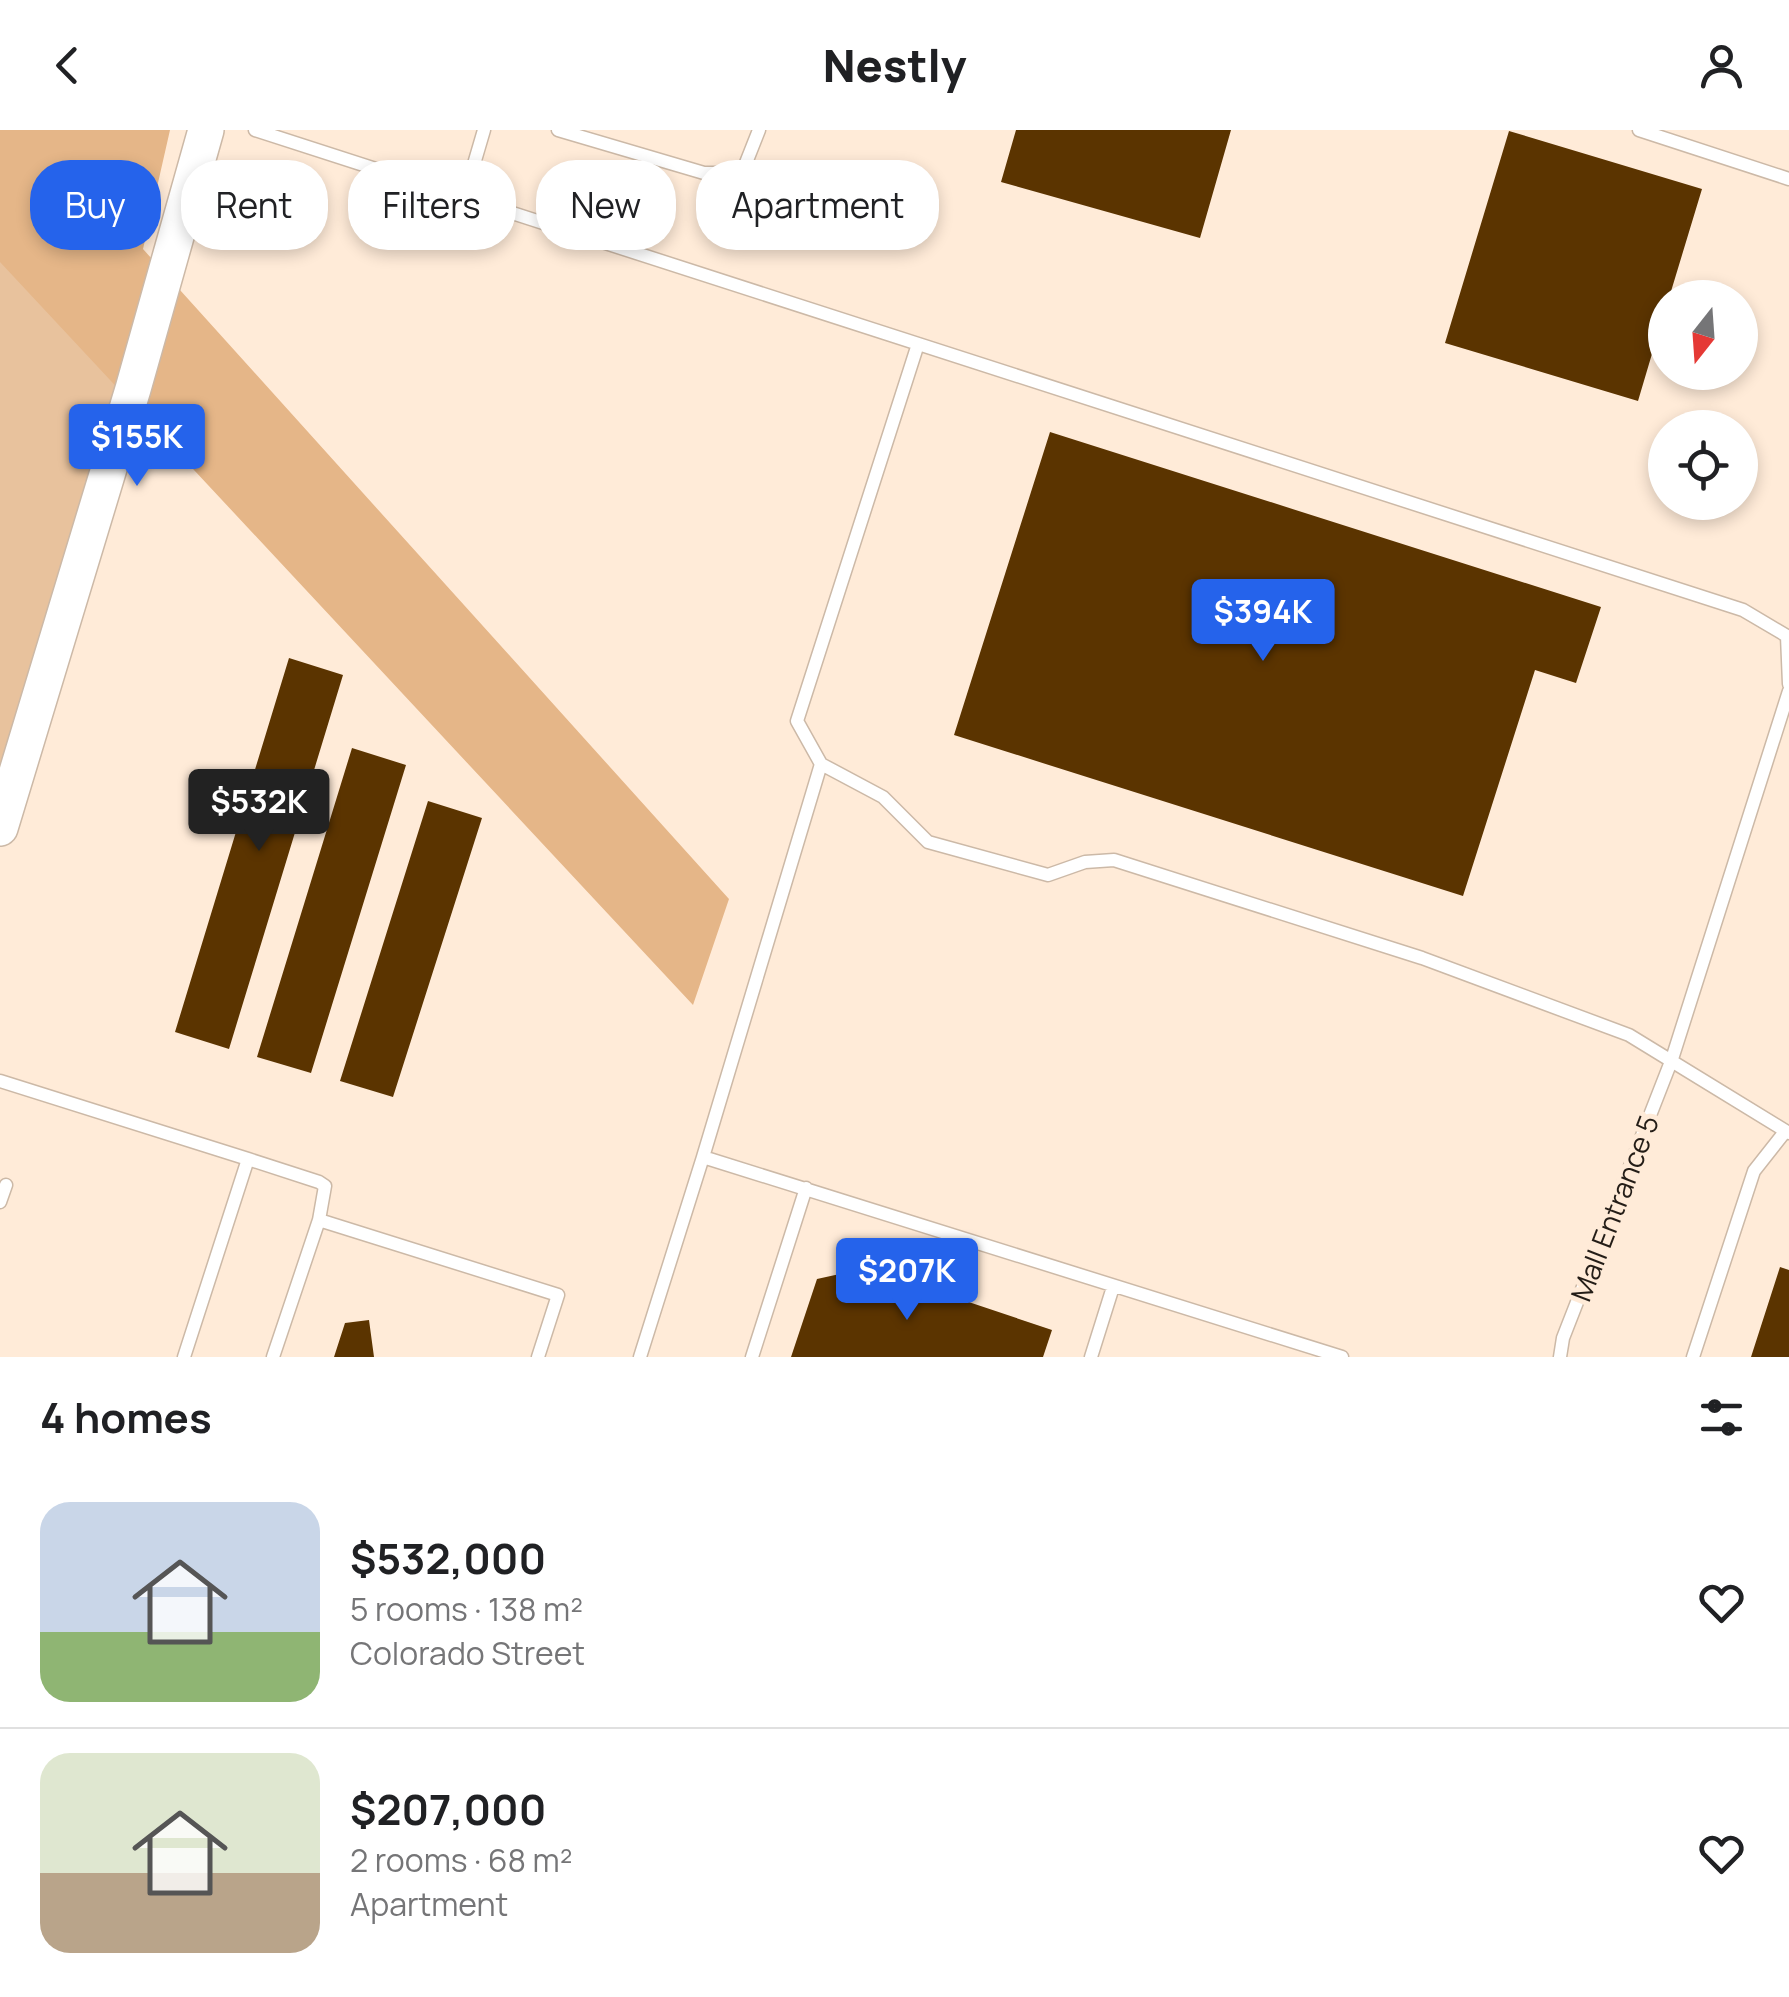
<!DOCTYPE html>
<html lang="en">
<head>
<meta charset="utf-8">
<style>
	body { margin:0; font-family:Manrope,sans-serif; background:#f6f6f6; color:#202124; height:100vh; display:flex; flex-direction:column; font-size:38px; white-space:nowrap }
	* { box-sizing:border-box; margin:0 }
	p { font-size:32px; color:#757577 }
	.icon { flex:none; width:55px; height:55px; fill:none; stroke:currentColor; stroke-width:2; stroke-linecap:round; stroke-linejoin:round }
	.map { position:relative; height:1227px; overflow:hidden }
	.drawer { display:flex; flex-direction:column; background:#fff; flex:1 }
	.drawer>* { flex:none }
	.guide { position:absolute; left:30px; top:30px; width:1000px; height:90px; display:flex; gap:20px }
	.needle { width:65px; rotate:197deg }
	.buttons { position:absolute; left:1648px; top:150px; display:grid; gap:20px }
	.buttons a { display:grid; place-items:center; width:110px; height:110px; border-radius:50%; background:#fff; box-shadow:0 5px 15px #0003; font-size:50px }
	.price { position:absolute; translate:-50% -85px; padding:0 22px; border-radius:10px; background:#2563eb; color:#fff; font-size:32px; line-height:65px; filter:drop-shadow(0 2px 5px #0008) }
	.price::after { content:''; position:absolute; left:50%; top:60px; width:30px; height:22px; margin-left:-15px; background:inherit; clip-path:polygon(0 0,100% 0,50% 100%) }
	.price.active { background:#222; color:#fff }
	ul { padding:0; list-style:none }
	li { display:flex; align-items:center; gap:30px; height:250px; padding:0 40px }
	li+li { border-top:2px solid #e0e0e0 }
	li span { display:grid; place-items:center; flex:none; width:280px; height:200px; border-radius:30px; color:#555 }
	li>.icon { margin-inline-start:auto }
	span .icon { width:120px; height:120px; fill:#fffc; stroke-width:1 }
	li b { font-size:42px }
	h2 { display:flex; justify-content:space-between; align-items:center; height:120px; padding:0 40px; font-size:42px }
	.chip { padding:0 35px; border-radius:40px; background:#fff; box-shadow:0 5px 15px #0003; font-size:35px; line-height:90px }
	.chip.active { background:#2563eb; color:#fff }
	header { display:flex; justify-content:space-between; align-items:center; height:130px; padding:0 40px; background:#fff; font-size:45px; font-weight:800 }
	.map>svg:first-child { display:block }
</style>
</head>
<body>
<header><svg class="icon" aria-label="back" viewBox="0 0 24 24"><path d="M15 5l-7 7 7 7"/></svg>Nestly<svg class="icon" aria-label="person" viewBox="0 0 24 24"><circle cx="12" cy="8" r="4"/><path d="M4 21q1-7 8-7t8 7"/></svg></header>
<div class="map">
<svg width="1789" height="1227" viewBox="0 0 1789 1227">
	<rect width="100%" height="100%" fill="#ffebd8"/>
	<!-- green -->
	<path fill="#e8c29d" d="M0,119l133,140 -133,439z"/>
	<!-- forest -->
	<path fill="#e5b688" d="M0,0h170l-27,119 586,650 -36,106 -693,-743z"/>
	<!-- building -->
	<path fill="#5b3400" d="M1016,0h215l-31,108 -199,-56z
		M1509,1l193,58 -33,109h-4v12l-27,91 -193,-58z
		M1050,302l551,175 -25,76 -41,-13 -72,226 -509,-161z
		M289,528l54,17 -114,374 -54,-17z
		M352,618l54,17 -95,308 -54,-16z
		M428,671l54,17 -89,279 -53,-16z
		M1780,1137l9,3v87h-38z
		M867,1138l185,62 -9,27h-252l26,-78z
		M369,1190l5,37h-40l11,-34z"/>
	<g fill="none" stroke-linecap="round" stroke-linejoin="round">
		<defs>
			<path id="lane" d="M255,0l1488,480 44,26 2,48
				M558,0l146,43h38l17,-43
				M1639,0l150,49
				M464,68l20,-68
				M918,214l-121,377 24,43 62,33 45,45 120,33 37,-13 29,-2 308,98 207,77 160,98
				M821,634l-118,393 639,200
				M0,951l248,78
				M0,1072l6,-17
				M184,1227l64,-198 71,23 6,4 -6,34 239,75 -20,62
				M273,1227l46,-137
				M640,1227l63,-200
				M752,1227l54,-169
				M1091,1227l22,-70
				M1560,1227l3,-19 109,-279 117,-368
				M1693,1227l61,-186 30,-38"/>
			<path id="secondary" d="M0,698l133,-439 73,-259"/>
		</defs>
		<!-- lane casing -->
		<use href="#lane" stroke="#ccb9a7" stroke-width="15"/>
		<!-- secondary casing -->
		<use href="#secondary" stroke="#ccb9a7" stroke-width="38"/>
		<!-- lane -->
		<use href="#lane" stroke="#fff" stroke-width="12"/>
		<!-- secondary -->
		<use href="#secondary" stroke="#fff" stroke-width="35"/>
	</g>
	<g text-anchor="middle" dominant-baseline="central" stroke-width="10" stroke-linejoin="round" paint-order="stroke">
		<!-- street labels -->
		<g font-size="28" fill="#241d17" stroke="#ffebd8">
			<text transform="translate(1614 1078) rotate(-69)">Mall Entrance 5</text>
		</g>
	</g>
</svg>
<div class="buttons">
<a><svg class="needle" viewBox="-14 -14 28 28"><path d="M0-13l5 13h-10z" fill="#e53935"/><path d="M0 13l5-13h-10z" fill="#757577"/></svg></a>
<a><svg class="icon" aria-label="locate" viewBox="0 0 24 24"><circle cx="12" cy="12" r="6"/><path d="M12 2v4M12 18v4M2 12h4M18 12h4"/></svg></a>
</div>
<b class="price" style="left:137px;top:359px">$155K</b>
<b class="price" style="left:1263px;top:534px">$394K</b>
<b class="price active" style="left:259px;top:724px">$532K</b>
<b class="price" style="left:907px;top:1193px">$207K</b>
<div class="guide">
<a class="chip active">Buy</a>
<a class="chip">Rent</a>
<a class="chip">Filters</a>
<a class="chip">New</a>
<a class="chip">Apartment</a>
</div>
</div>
<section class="drawer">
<h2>4 homes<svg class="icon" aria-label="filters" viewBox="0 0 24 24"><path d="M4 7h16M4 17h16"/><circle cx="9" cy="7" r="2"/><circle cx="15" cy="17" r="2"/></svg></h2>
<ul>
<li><span style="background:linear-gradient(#c9d6e8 65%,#8fb573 0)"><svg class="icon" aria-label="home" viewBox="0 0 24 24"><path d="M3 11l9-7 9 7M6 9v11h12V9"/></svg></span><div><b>$532,000</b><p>5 rooms · 138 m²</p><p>Colorado Street</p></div><svg class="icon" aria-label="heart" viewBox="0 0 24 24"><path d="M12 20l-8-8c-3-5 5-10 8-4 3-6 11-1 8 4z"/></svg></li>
<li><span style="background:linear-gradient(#dfe7d0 60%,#b9a48a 0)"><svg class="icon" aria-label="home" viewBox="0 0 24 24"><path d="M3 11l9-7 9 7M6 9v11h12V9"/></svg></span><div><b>$207,000</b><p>2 rooms · 68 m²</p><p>Apartment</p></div><svg class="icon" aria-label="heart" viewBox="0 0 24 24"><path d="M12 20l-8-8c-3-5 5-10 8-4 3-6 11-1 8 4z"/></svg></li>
</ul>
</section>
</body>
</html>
